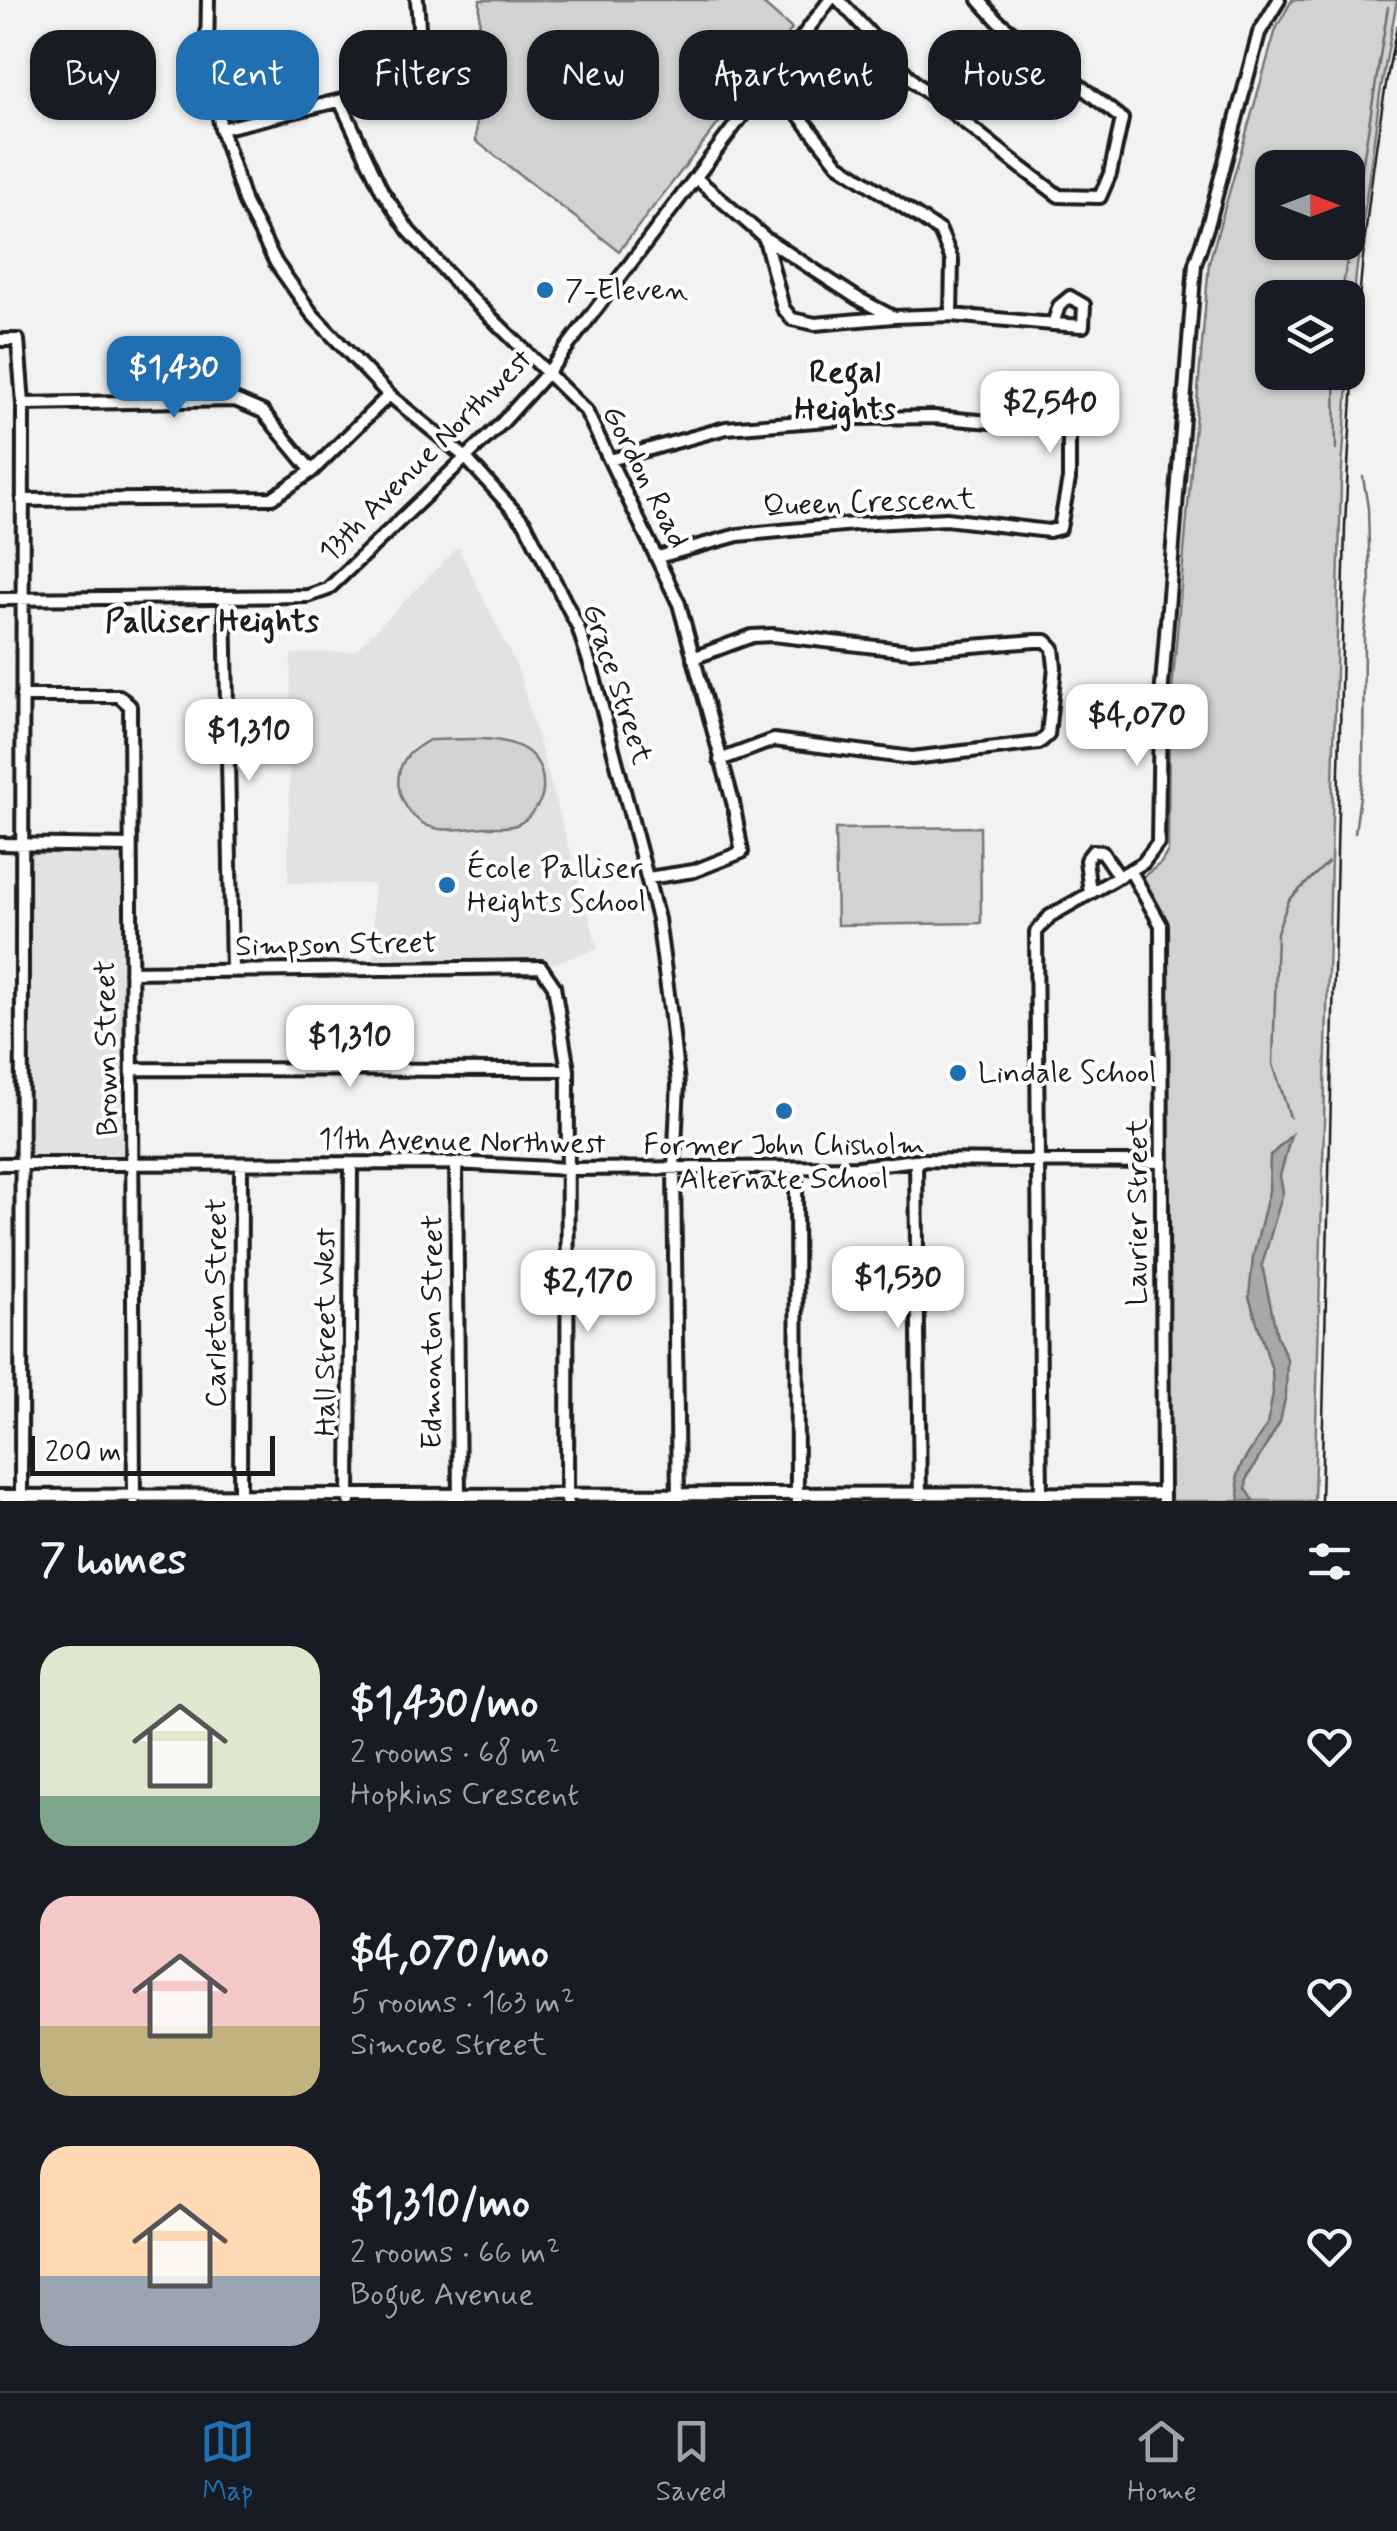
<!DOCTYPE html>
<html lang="en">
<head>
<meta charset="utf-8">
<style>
	body { margin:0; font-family:Mynerve,sans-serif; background:#20242c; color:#f1f3f6; height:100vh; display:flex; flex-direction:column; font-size:38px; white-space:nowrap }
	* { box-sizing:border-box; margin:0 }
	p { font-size:32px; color:#9ea1a6 }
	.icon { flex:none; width:55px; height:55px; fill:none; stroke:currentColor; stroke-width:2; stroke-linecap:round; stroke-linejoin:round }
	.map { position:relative; height:1501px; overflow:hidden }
	.drawer { display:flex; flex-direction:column; background:#171b24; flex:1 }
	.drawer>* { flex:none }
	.top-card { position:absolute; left:30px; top:30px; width:1338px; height:90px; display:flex; gap:20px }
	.needle { width:65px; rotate:90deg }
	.tools { position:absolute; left:1255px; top:150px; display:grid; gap:20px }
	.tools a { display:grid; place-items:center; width:110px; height:110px; border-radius:20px; background:#171b24; box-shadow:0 2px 8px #0004; font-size:50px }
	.scale { position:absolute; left:30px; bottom:25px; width:245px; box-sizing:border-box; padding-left:10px; border:5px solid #1c1c1c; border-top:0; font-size:28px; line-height:35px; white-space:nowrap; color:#1c1c1c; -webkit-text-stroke:8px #fff; paint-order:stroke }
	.price { position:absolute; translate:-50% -85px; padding:0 22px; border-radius:20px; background:#fff; color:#222; font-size:32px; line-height:65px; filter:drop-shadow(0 2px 5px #0008) }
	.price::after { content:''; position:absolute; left:50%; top:60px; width:30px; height:22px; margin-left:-15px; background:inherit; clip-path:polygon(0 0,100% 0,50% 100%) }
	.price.on { background:#1f6fb2; color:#fff }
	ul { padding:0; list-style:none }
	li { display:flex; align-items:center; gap:30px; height:250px; padding:0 40px }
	li span { display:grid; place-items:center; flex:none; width:280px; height:200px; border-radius:30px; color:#555 }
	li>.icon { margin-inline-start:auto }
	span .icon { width:120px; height:120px; fill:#fffc; stroke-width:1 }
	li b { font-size:42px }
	h2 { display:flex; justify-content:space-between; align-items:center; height:120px; padding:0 40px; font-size:42px }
	.chip { padding:0 35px; border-radius:30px; background:#171b24; box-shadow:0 2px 8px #0004; font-size:35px; line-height:90px }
	.chip.on { background:#1f6fb2; color:#fff }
	.menu { display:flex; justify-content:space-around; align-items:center; height:140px; border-top:2px solid #363941; background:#171b24; font-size:28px; color:#9ea1a6 }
	.menu a { display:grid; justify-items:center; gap:5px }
	.menu .on { color:#1f6fb2 }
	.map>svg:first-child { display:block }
</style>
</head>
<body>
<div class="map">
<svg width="1397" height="1501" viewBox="0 0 1397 1501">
	<rect width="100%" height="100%" fill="#f2f2f2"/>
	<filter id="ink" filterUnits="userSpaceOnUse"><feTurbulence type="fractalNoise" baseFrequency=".01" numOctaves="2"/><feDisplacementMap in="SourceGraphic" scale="20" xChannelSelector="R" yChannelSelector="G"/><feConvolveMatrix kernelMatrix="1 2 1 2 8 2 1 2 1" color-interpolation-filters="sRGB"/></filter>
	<g filter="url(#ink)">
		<!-- built -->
		<path fill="#e2e2e2" d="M458,547l60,122 80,280 -57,18 -167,4 -1,-87 -85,-1 3,-229 64,-3z
			M21,845l109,1 3,317h-112z"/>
		<!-- green -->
		<path fill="#d2d2d2" stroke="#777" stroke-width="2.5" fill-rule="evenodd" d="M480,0h279l33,29 -173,222 -143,-110z
			M1292,0h105l-17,94 -24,180 -15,208 -27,1019h-148l1,-537 -3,-38 -21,-49 18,-14 7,-12 1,-125 40,-463 67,-234zM1272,168h76v74h-76zM1272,298h76v74h-76z
			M429,740c41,0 118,-13 114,51 -1,12 -15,30 -27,34 -9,3 -22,2 -31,2 -15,1 -32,4 -46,2 -31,-4 -52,-44 -34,-70 5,-8 16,-14 24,-19z
			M980,827l1,96 -144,2 -2,-96z"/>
		<!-- water -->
		<path fill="#a8a8a8" stroke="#707070" stroke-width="2.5" d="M1291,1135l-11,41 3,16 -21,73 15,71 10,23 -1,35 -6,28 -33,56 -1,10 8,13h-14l-3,-25 4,-11 26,-40 6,-32 -1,-23 -23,-73 4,-40 16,-66 1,-35z"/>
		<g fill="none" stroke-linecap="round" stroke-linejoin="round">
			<!-- stream -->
			<path stroke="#707070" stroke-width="2.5" d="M1341,298l47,-291
				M1335,372l1,77
				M1355,833l8,-60 1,-137 6,-50 -2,-78 -5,-31
				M1290,1117l-17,-53 4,-132 12,-32 39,-38"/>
			<defs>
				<path id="minor" d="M208,0l-1,52 14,77 24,74 31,60 36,51 77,81 76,62 60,66 53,104 16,50 64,242 13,98 7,67 -4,84 4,333
					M839,0l76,83 107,85 37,28 41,1 10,-23 12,-55 -124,-98 -19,-21
					M341,103l41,88 27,40 47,52 130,128 93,193 54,198 9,50 -48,19 -46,7
					M221,129l188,-45c15,-23 10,-57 8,-84
					M696,178l69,60 92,60 36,19 58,-2 1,-55 -12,-29 -102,-67 -68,-85
					M765,239l18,69 9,11 23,5 78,-7
					M951,315l102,9 6,-18 11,-9 14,8 -1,21 -30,-2
					M0,340h18l5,64 -2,1097
					M23,404l212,-4 28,12 49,59
					M610,460l116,-32 129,-10 79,-1 135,12v50l-9,49 -11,3 -103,-12 -92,5 -116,11 -80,22
					M22,500l250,-2 40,-27 77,-76
					M225,598l7,373
					M0,599l308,-3 20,-7 174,-166 47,-52 281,-371
					M693,658l59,-22 21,-1 137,16 125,-10h11l7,7 2,19 -7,68 -9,8 -127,15 -138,-18 -54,20
					M22,696h97l11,10 4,794
					M0,844l130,2
					M1130,870l31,55 2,576
					M1090,893l-4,-33 7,-9 9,1 17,25
					M131,972l410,-5 13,19 14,84 -1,431
					M132,1069l436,1
					M916,1160l4,341
					M456,1163l3,338
					M0,1164l456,-1 113,6 289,-2 58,-7 246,2
					M796,1168l1,333
					M0,1496l1163,-3
					M240,1499l1,-334
					M349,1501l2,-337
					M1041,1501l-5,-569 14,-16 93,-53 15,-20 2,-132 35,-447 14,-42 50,-189 20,-33"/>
			</defs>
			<!-- minor casing -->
			<use href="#minor" stroke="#1c1c1c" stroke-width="18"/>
			<!-- minor -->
			<use href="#minor" stroke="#fff" stroke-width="10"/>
			<!-- rail -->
			<path stroke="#1c1c1c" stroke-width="2.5" d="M1321,1501l24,-975c8,-168 18,-335 52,-500"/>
		</g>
	</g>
	<!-- markers -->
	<g fill="#1f6fb2" stroke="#fff" stroke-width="4">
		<circle cx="545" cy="290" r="10"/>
		<circle cx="447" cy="885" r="10"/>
		<circle cx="958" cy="1073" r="10"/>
		<circle cx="784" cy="1111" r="10"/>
	</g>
	<g text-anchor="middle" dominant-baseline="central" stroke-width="8" stroke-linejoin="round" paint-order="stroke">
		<!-- poi labels -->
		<g font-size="30" fill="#1c1c1c" stroke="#fff" text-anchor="start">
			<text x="565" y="290">7-Eleven</text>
			<text x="467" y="868">École Palliser<tspan x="467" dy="34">Heights School</tspan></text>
			<text x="978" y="1073">Lindale School</text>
			<text x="784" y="1145" text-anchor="middle">Former John Chisholm<tspan x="784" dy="34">Alternate School</tspan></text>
		</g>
		<!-- street labels -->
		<g font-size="30" fill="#1c1c1c" stroke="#fff">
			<text transform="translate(426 456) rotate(-45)">13th Avenue Northwest</text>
			<text transform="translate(645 477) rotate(63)">Gordon Road</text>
			<text transform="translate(869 503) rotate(-2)">Queen Crescent</text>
			<text transform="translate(617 684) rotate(72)">Grace Street</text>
			<text transform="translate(336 945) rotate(-1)">Simpson Street</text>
			<text transform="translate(107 1048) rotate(-91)">Brown Street</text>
			<text transform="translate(462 1142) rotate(1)">11th Avenue Northwest</text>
			<text transform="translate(1137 1212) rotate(-90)">Laurier Street</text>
			<text transform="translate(216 1303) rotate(-90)">Carleton Street</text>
			<text transform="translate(325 1332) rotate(-90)">Hall Street West</text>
			<text transform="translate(432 1332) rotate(-90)">Edmonton Street</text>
		</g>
		<!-- neighbourhood labels -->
		<g font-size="32" font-weight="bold" fill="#1c1c1c" stroke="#fff">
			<text x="845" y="373">Regal<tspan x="845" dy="37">Heights</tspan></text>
			<text x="212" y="622">Palliser Heights</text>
		</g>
	</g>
</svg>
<div class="tools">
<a><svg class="needle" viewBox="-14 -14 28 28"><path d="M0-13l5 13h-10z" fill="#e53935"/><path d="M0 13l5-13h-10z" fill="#9ea1a6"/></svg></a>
<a><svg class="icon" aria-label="layers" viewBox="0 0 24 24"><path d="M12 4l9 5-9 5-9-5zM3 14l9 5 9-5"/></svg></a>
</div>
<div class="scale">200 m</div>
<b class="price on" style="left:174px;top:421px">$1,430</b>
<b class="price" style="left:1050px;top:456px">$2,540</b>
<b class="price" style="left:1137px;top:769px">$4,070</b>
<b class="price" style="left:249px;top:784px">$1,310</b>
<b class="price" style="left:350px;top:1090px">$1,310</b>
<b class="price" style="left:898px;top:1331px">$1,530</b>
<b class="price" style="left:588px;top:1335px">$2,170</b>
<div class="top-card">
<a class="chip">Buy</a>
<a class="chip on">Rent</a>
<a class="chip">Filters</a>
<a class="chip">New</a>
<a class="chip">Apartment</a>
<a class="chip">House</a>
</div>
</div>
<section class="drawer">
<h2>7 homes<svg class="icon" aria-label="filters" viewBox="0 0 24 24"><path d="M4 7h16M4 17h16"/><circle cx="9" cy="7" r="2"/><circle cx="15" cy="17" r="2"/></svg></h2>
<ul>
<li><span style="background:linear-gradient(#dfe7d0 75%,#7fa58c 0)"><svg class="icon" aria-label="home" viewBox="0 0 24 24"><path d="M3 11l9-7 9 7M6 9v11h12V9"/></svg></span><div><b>$1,430/mo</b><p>2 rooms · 68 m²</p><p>Hopkins Crescent</p></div><svg class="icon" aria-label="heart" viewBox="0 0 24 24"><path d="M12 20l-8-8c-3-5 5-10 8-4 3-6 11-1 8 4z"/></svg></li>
<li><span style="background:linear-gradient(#f6c9c9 65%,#c2b280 0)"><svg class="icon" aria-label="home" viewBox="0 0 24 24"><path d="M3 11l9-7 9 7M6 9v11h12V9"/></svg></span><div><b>$4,070/mo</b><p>5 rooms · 163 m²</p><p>Simcoe Street</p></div><svg class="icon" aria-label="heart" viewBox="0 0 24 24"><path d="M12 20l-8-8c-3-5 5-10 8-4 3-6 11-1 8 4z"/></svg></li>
<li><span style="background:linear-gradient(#ffd9b3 65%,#9aa5b1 0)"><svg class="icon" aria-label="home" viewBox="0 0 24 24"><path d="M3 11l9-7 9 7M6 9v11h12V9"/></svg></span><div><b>$1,310/mo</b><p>2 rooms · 66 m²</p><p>Bogue Avenue</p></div><svg class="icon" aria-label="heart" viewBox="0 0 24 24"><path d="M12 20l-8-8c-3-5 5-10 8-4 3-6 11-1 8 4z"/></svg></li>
</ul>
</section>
<nav class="menu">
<a class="on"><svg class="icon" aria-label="map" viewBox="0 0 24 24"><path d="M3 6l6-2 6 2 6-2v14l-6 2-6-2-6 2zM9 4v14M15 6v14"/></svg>Map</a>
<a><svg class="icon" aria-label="saved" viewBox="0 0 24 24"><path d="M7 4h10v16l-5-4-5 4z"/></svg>Saved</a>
<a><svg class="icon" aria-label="home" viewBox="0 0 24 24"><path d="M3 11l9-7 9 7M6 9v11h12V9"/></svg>Home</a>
</nav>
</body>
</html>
